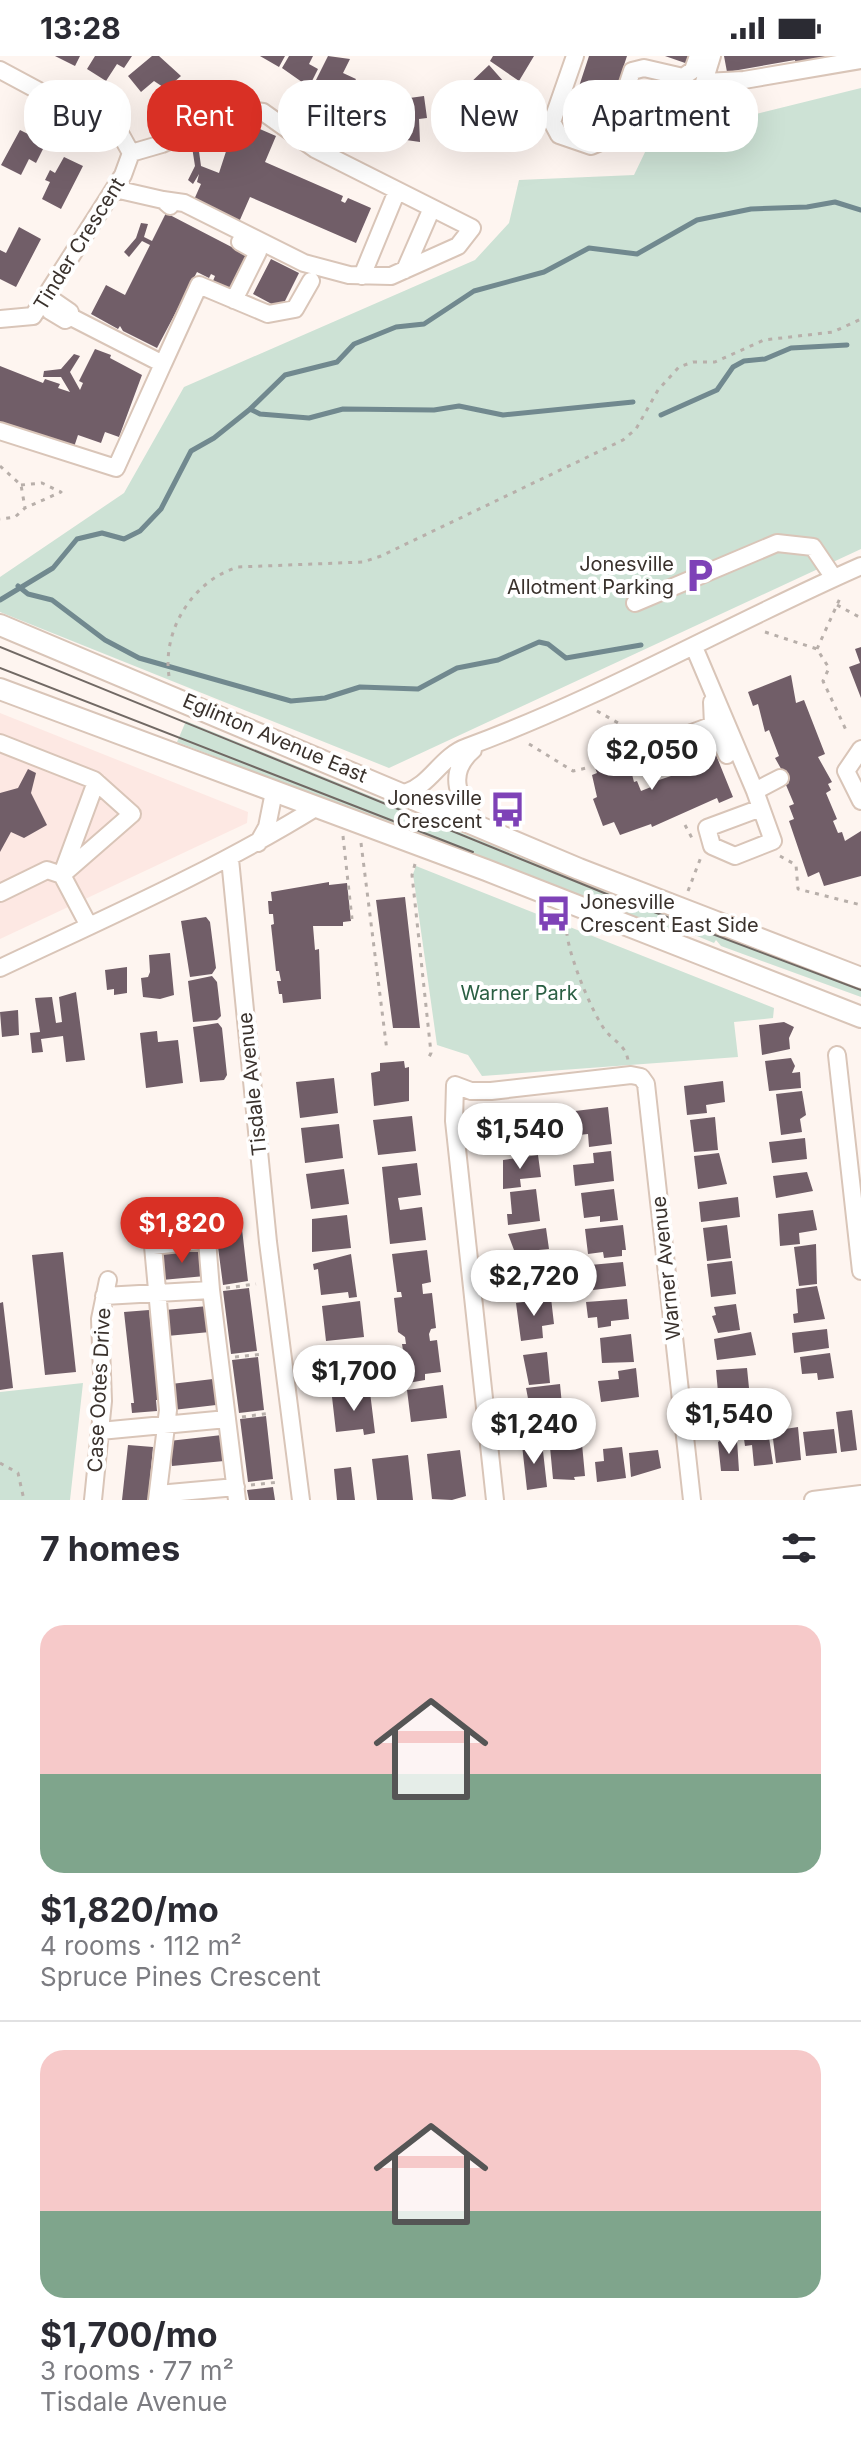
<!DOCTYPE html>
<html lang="en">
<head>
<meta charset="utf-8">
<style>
	body { margin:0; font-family:Inter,sans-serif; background:#f7f7f7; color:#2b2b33; height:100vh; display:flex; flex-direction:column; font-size:30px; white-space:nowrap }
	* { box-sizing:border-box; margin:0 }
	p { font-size:26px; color:#7c7c81 }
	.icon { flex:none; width:44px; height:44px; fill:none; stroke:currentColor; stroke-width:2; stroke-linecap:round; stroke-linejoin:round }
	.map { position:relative; height:1444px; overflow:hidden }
	.details { display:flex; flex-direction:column; background:#fff; flex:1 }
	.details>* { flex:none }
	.top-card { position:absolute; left:24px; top:24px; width:814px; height:72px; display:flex; gap:16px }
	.price { position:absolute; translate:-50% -68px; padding:0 18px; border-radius:28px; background:#fff; color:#222; font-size:26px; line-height:52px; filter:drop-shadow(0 2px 4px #0008) }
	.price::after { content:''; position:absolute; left:50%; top:48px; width:24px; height:18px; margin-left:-12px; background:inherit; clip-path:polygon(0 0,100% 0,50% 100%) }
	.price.on { background:#d93025; color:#fff }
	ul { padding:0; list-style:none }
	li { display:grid; align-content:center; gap:16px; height:424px; padding:0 40px }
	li+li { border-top:2px solid #e1e1e2 }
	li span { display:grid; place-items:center; height:248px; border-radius:24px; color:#555 }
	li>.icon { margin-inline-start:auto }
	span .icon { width:144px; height:144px; fill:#fffc; stroke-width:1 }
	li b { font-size:34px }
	h2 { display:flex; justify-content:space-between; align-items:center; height:96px; padding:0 40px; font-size:34px }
	.pill { padding:0 28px; border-radius:32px; background:#fff; box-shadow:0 8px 32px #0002; font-size:28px; line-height:72px }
	.pill.on { background:#d93025; color:#fff }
	.status { display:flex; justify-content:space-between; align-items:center; height:56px; padding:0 40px; background:#fff; direction:ltr }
	.status svg { height:22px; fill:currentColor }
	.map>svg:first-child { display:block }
</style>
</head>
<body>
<div class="status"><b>13:28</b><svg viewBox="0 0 49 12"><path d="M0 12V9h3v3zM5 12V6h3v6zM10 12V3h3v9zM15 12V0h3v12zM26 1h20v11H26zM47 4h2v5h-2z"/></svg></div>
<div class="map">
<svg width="861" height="1444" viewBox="0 0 861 1444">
	<rect width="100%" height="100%" fill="#fef5f0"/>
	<!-- commercial -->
	<path fill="#fde8e3" d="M0,657l248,99 -1,11 -247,116z"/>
	<!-- green -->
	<path fill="#cde2d5" d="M861,32v461l-472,219 -389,-156v-35l124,-84 60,-106 291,-127 34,-37 10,-43 115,-5 13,-27 30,2 11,-19z
		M186,665l446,181 229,86v9l-140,-51 -5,-6 -2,3 -34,-14 -2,6 -501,-193z
		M416,810l358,142 -1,10 -39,4 4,35 -256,19 -14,-21 -31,-10 -24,-171z
		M83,1327l-13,117h-70v-108z"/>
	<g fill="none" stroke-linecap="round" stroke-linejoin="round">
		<!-- stream -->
		<path stroke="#71898f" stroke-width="5" d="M250,353l10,5 49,4 34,-9 91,1 25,-4 44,9 130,-13
			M661,359l56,-25 16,-23 11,-6 21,-2 26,-11 56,-3
			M18,530l10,8 24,6 53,40 34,18 152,43 34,-3 35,-11 58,2 39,-21 41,-8 41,-18 9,2 18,14 75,-13
			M0,544l53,-32 24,-29 25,-6 22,6 16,-8 21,-22 30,-58 23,-13 35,-28 36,-35 52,-13 17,-18 42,-17 28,-3 50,-33 70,-19 45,-24 48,6 60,-34 54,-11 56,-2 28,-5 26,8"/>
	</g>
	<!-- building -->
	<path fill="#715e68" d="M55,0h25l-5,10z
		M95,0h37l-8,12 -7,-4 -11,17 -19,-12z
		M152,0h7l22,20 -15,13 -12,-8 -13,11 -13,-16z
		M260,0h25l-6,11z
		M289,0h24l-4,8 9,5 -9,18 -27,-19z
		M328,0l22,3 -7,14 13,6 -10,18 -31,-15z
		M493,0h41l-15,25 -29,-20z
		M589,0h38l-4,12 4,1 -5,16 -4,-2 -9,42 -4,-2 -7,20 -34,-11z
		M665,0h26l-3,8z
		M724,0h121l-49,10 -1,-6 -68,12z
		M489,9l15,17 -6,5 9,9 5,-4 3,3 -22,20 -26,-29z
		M357,27l20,4 -2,16 13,2 -3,20 -20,-3 -1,6 -12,-2z
		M201,29l10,20 -17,7 4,7 -21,9 -12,-27z
		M453,36l10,18 7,-4 10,16 -26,16 -20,-35z
		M424,40l3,22 -8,1 1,23 -21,-3 -4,-39z
		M241,65l35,15 -11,26 78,34 -2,5 4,2 3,-5 23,10 -15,35 -106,-46 -11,25 -46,-20 8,-18 -4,-2 2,-8 -6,10 -5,-4 7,-14 -3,-19 6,-3 3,22 18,7 13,-40 3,2z
		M20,74l26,13 -10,20 -7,-4 -8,16 -20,-10z
		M64,101l19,9 -22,43 -19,-10 8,-17 -5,-2 5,-10 5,3z
		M166,157l81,42 -18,35 -16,-9 2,-5 -4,-2 -2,4 -12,-6 -40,76 -34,-17 -3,-5 -2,3 -27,-15 15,-29 19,10 25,-50 -8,-4 -13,16 -5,-5 12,-14 5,-15 7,1 -4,13 8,4z
		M19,171l22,12 -25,48 -16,-8v-29l6,3z
		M271,203l28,14 -18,36 -28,-15z
		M95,293l16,6 -1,3 32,17 -23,62 -14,-5 -4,11 -23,-8 -5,15 -73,-26v-58l43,17 2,-4 15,5 -2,4 12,4 -9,-15h-18l1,-6 17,-2 13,-15 6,2 -10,16 10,18 3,-7 -4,-2z
		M861,591v51l-12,-31 11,-4 -5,-14z
		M791,619l5,28 8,-3 21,54 -7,3 14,25 -4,2 3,6 -5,3 11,26 -4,2 5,12 4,-1 3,9 16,-10v45l-37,10 -5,-14 -11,5 -19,-56 5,-2 -5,-13 5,-2 -8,-19 3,-2 -14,-25 4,-2 -10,-26 -4,2 -7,-28 -5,2 -5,-14z
		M614,688l6,13 7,-2 7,27 3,-1 4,10 10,-4 -1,-4 54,-18 -2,-5 14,-5 17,42 -14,6 -2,-5 -65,29 -1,-3 -31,11 -6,-13 -11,4 -10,-27 4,-2 -5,-22 5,-2 -7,-19z
		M28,713l8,4 -5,20 16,32 -23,13 -13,-6 -11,20v-59l18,-5z
		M329,826v3l18,-2 4,38 -8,1v4h-30l2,24 4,-1 2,50 -38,4 -1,-9h-3l-2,-13h4l-2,-10h-3l-5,-46 3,-1 -1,-10h-4l-1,-13h4l-1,-9z
		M405,841l15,131h-27l-17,-128z
		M206,861l4,5 6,46 -4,6 -22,3 -9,-56z
		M170,897l4,42 -14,4 -17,-2 -2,-19 7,-1 2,-5 -1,-17z
		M127,911v26l-13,2v-6l-7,1 -2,-20z
		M212,920l5,6 4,34 -4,4 -24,2 -5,-41z
		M76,936l9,68 -19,2 -3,-26 -22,3 2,13 -11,1 -2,-20 10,-1 -5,-34 17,-1 4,26 6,-1 -3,-25z
		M18,954l1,25 -17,2 -2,-25z
		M784,966l10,5 -5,11 1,11 -28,6 -3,-30z
		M218,967l4,5 5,47 -3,5 -24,2 -7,-55z
		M157,975l1,11 20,-2 5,43 -37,5 -6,-55z
		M791,1002l4,8 -3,7 8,-1 1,16 -32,3 -4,-30z
		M404,1005l1,7 4,-1v34l-35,5 -3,-33 9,-2v-8z
		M334,1022l4,35 -38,5 -4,-36z
		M723,1025l2,21 -19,3 1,8 -20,2 -3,-29z
		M802,1035l4,24 -6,4 2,13 -21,3 -5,-41z
		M608,1051l4,37 -23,3 -1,-13 -19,2 -2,-24z
		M412,1060l4,35 -38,4 -5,-35z
		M528,1060l4,33 -32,4 -1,-11 6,-1 -2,-22z
		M715,1061l3,33 -24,2 -4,-32z
		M339,1068l4,34 -38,5 -4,-35z
		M805,1082l2,21 -35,4 -3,-21z
		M611,1095l3,30 -39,5 -2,-21 21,-2 -1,-10z
		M719,1097l8,31 -29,5 -4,-33z
		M538,1099l3,22 -21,2 1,8 -18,2v-29z
		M417,1107l4,32 -23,3 2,12 22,-3 4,33 -36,4 -8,-77z
		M344,1113l5,35 -38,5 -5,-35z
		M807,1116l6,19 -37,7 -3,-22z
		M536,1133l4,32 -32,4 -1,-11h5l-2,-22z
		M614,1133l4,31 -18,2v-6l-16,2 -3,-25z
		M738,1141l2,20 -39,5 -2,-20z
		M813,1154l4,20 -18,3 1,11 -20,2 -2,-32z
		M347,1159l4,33 -39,4v-33z
		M623,1169l3,25h-4v6l-18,2 -1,-6 -15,2 -3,-25z
		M727,1169l4,33 -24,3 -4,-33z
		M546,1172l3,21 -21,2 1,8 -18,2 -1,-10 4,-1 -6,-16z
		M242,1173l6,52 -25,4 -7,-53z
		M816,1188l1,40 -18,2 -5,-39z
		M427,1194l4,32 -9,2 1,10 9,-1 4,35 -5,1 -2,5 1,7 7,-1 4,32 -16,2v6l-17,3 -6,-39h4l-1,-7 -7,-5 -4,-34 8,-1 -1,-5h-4l-5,-38z
		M203,1195l2,25 -43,4 -2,-26z
		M63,1196l13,120 -31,3 -13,-120z
		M351,1198l6,43 -8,1 -1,-6 -27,3 -3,-26 -4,1 -1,-6z
		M550,1204l4,33 -38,4 -1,-33z
		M732,1205l4,33 -25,3 -4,-33z
		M623,1206l3,24 -33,4 -3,-25z
		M817,1230l8,33 -31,4 -1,-9 5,-1 -2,-24z
		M249,1232l8,63 -26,3 -8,-63z
		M551,1242l3,26 -12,2 1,12 -22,3 -5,-38z
		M627,1243l2,20 -18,2v5l-13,2 -1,-11 -9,1 -2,-16z
		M360,1245l4,36 -38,4 -4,-35z
		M3,1246l10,86 -13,2v-87z
		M736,1248l4,26 -22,3 -6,-17 4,-1 -2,-8z
		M208,1250l2,26 -43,4 -2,-26z
		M149,1254l10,90h-3l1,11 -25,2 -1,-10h3l-10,-91z
		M827,1273l2,19 -35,5 -2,-20z
		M751,1276l5,23 -39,5 -3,-21z
		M631,1278l3,28 -32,1 -2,-25z
		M365,1291l4,35 -38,4 -4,-35z
		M547,1296l3,31 -21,2 -6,-30z
		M830,1297l4,25 -16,2 -1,-7 -15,1 -2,-17z
		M258,1301l6,53 -25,3 -7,-53z
		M636,1312l3,29 -38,5 -3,-21 21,-2 -1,-8z
		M747,1312l2,20 -31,4 -2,-22z
		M213,1323l3,26 -43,5 -2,-26z
		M560,1328l2,21 -14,1v6l-17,2 -5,-26z
		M443,1329l4,33 -36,4 -4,-32z
		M370,1336l5,41 -11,2 -1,-6 -27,3 -4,-35z
		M852,1354l5,40 -16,2 -5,-40z
		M266,1360l7,63 -25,3 -8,-63z
		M749,1368l2,9 17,-2 5,33 -19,2 -2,-21 -7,1 -3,-21z
		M798,1371l3,33 -25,3 -4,-32z
		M834,1373l3,24 -31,3 -3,-24z
		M222,1379l2,26 -52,5 -3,-25z
		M724,1382v4l13,-2 2,31h-18l-3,-29z
		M542,1386l5,45 -20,3 -5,-45z
		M582,1388l3,32 -11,1 1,3 -22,-1 -3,-32z
		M128,1389l25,2 -5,53h-26z
		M622,1391l4,31 -29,4 -2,-20 9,-1 -1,-12z
		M460,1394l6,46 -14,4 -20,-1 -5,-45z
		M658,1394l3,18 -30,9 -2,-24z
		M408,1399l5,45h-36l-5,-41z
		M351,1411l4,33h-18l-3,-31z
		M273,1431l2,13h-26l-2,-10z"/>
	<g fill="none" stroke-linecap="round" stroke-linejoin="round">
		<defs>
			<path id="minor" d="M575,0l-23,66 7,13 32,11 19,-8 22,-67 12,-3 39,9 10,-7 5,-14
				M712,0l-8,26 40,-2 117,-20
				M0,14l121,65 10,18 -8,22 -90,141 -33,3
				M619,54l50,14
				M131,97l31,-9 80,-35 21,3 52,37 157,79 -14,18 -67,30 -42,-1 -45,-12 -120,-60 -21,-3
				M115,133l48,11 7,6
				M405,214l27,-62
				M362,220l35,-85
				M234,244l24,-48 -18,-10
				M44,245l6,10 15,9 6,-3 -1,-5 -16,-11 -6,3
				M163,308l36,-79 69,29 27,-5 16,-28
				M0,375l116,37 47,-104 -92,-47
				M635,547l142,-60 36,4 21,31
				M694,591l61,144 18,50 -38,15 -23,-10 -5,-18 54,-20
				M713,669l14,30
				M0,687l94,37 38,34 -70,61
				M654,691l59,-22 -1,-23
				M861,693l-15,22 15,30
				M473,694c-28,24 -14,49 5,74
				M755,735l25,-13
				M405,737c26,-8 36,-37 62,-46 136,-50 262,-123 394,-181
				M258,787l9,-16 7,-35
				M230,803l38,383 33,258
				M62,818l34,-92
				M0,837l47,-23 15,5 27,51
				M0,912c108,-51 215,-98 317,-161
				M837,999l24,216
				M227,1363l10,81
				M100,1375l127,-12 -16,-129 -107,6
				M158,1438l78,-7
				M93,1444l10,-99 -3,-82 8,-39
				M157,1444l11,-90 -15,-164 54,-6 4,50
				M495,1444l-41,-379 1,-36 16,6h20l140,-16 10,2 5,7 46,416
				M813,1444l48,-6"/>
			<path id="major" d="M0,569l579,244 282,109
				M0,633l486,181 375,147"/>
		</defs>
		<!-- minor casing -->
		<use href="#minor" stroke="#d9c5b8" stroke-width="20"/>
		<!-- major casing -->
		<use href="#major" stroke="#d9c5b8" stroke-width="24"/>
		<!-- path -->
		<path stroke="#b8afaa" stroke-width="3" stroke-dasharray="4 6" stroke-linecap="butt" d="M0,410l21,19 4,23 -10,9 -15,2
			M21,429l21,-2 19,9 -36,16
			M837,549l24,13
			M765,576l52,17 12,19 -6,13 23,49
			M817,593l24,-53
			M169,620c-7,-47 25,-96 69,-109l125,-5 18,-6 242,-116 13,-11 22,-39 21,-23 14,-5h22l49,-22 69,-8 28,-13
			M597,655l46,26
			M529,688l44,27 18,-4
			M685,769l8,15
			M343,780l9,83
			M361,787l26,208
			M780,800l16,9 2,24 63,16
			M415,808l-3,11 19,178 -2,4
			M688,835l13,-34
			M567,866c-5,20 25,91 38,108 9,12 20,14 23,30
			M226,1232l30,-4
			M235,1301l29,-3
			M242,1361l29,-4
			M0,1407l18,10 6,27
			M251,1429l28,-3"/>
		<!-- minor -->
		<use href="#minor" stroke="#fff" stroke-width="16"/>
		<!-- major -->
		<use href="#major" stroke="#fff" stroke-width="20"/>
		<!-- tram -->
		<path stroke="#716964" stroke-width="2" d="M0,591l614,250 247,93
			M0,612l473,184"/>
	</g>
	<!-- icons -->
	<defs>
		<symbol id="parking-bare" viewBox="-9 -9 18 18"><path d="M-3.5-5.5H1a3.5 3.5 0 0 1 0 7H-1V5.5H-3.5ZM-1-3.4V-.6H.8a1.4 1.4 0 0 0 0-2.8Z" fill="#7e42b7" stroke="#fff" stroke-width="2.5" paint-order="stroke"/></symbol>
		<symbol id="bus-bare" viewBox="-9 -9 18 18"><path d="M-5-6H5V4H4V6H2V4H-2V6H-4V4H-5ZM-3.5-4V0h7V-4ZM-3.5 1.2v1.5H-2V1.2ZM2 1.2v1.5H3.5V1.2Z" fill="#7e42b7" stroke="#fff" stroke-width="2.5" paint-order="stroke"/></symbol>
	</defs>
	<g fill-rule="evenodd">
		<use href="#parking-bare" x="674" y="494" width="51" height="51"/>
		<use href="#bus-bare" x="482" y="728" width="51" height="51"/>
		<use href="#bus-bare" x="528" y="832" width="51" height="51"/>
	</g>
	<g text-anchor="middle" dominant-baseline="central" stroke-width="8" stroke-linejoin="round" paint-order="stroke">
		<!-- street labels -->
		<g font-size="20" fill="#3a322d" stroke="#fff">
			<text transform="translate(79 188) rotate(-58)">Tinder Crescent</text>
			<text transform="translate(275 682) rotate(23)">Eglinton Avenue East</text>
			<text transform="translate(252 1028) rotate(-96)">Tisdale Avenue</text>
			<text transform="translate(666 1212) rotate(-96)">Warner Avenue</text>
			<text transform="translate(99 1334) rotate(-87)">Case Ootes Drive</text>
		</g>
		<!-- poi labels -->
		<g font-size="20" fill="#3a322d" stroke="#fff" text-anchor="end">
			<text x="674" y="508">Jonesville<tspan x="674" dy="23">Allotment Parking</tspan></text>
			<text x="482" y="742">Jonesville<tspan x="482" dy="23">Crescent</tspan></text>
			<text x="580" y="846" text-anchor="start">Jonesville<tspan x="580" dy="23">Crescent East Side</tspan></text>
		</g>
		<!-- park labels -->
		<g font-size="20" fill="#2a5f43" stroke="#fff">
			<text x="519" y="937">Warner Park</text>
		</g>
	</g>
</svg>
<b class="price" style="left:652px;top:736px">$2,050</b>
<b class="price" style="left:520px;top:1115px">$1,540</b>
<b class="price on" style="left:182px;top:1209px">$1,820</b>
<b class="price" style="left:534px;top:1262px">$2,720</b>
<b class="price" style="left:354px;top:1357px">$1,700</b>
<b class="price" style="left:729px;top:1400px">$1,540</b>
<b class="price" style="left:534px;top:1410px">$1,240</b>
<div class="top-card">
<a class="pill">Buy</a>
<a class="pill on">Rent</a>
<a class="pill">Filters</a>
<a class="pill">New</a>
<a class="pill">Apartment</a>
</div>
</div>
<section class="details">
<h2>7 homes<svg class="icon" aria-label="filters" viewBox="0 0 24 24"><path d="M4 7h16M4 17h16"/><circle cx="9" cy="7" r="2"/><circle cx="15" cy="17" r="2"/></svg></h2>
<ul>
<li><span style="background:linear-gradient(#f6c9c9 60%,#7fa58c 0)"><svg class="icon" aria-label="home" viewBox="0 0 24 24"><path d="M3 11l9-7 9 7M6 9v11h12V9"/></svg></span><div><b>$1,820/mo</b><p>4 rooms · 112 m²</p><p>Spruce Pines Crescent</p></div></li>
<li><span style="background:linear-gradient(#f6c9c9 65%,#7fa58c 0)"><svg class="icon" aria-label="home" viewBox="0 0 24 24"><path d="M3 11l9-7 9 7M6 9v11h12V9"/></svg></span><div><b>$1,700/mo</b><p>3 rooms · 77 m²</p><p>Tisdale Avenue</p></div></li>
</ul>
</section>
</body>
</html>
